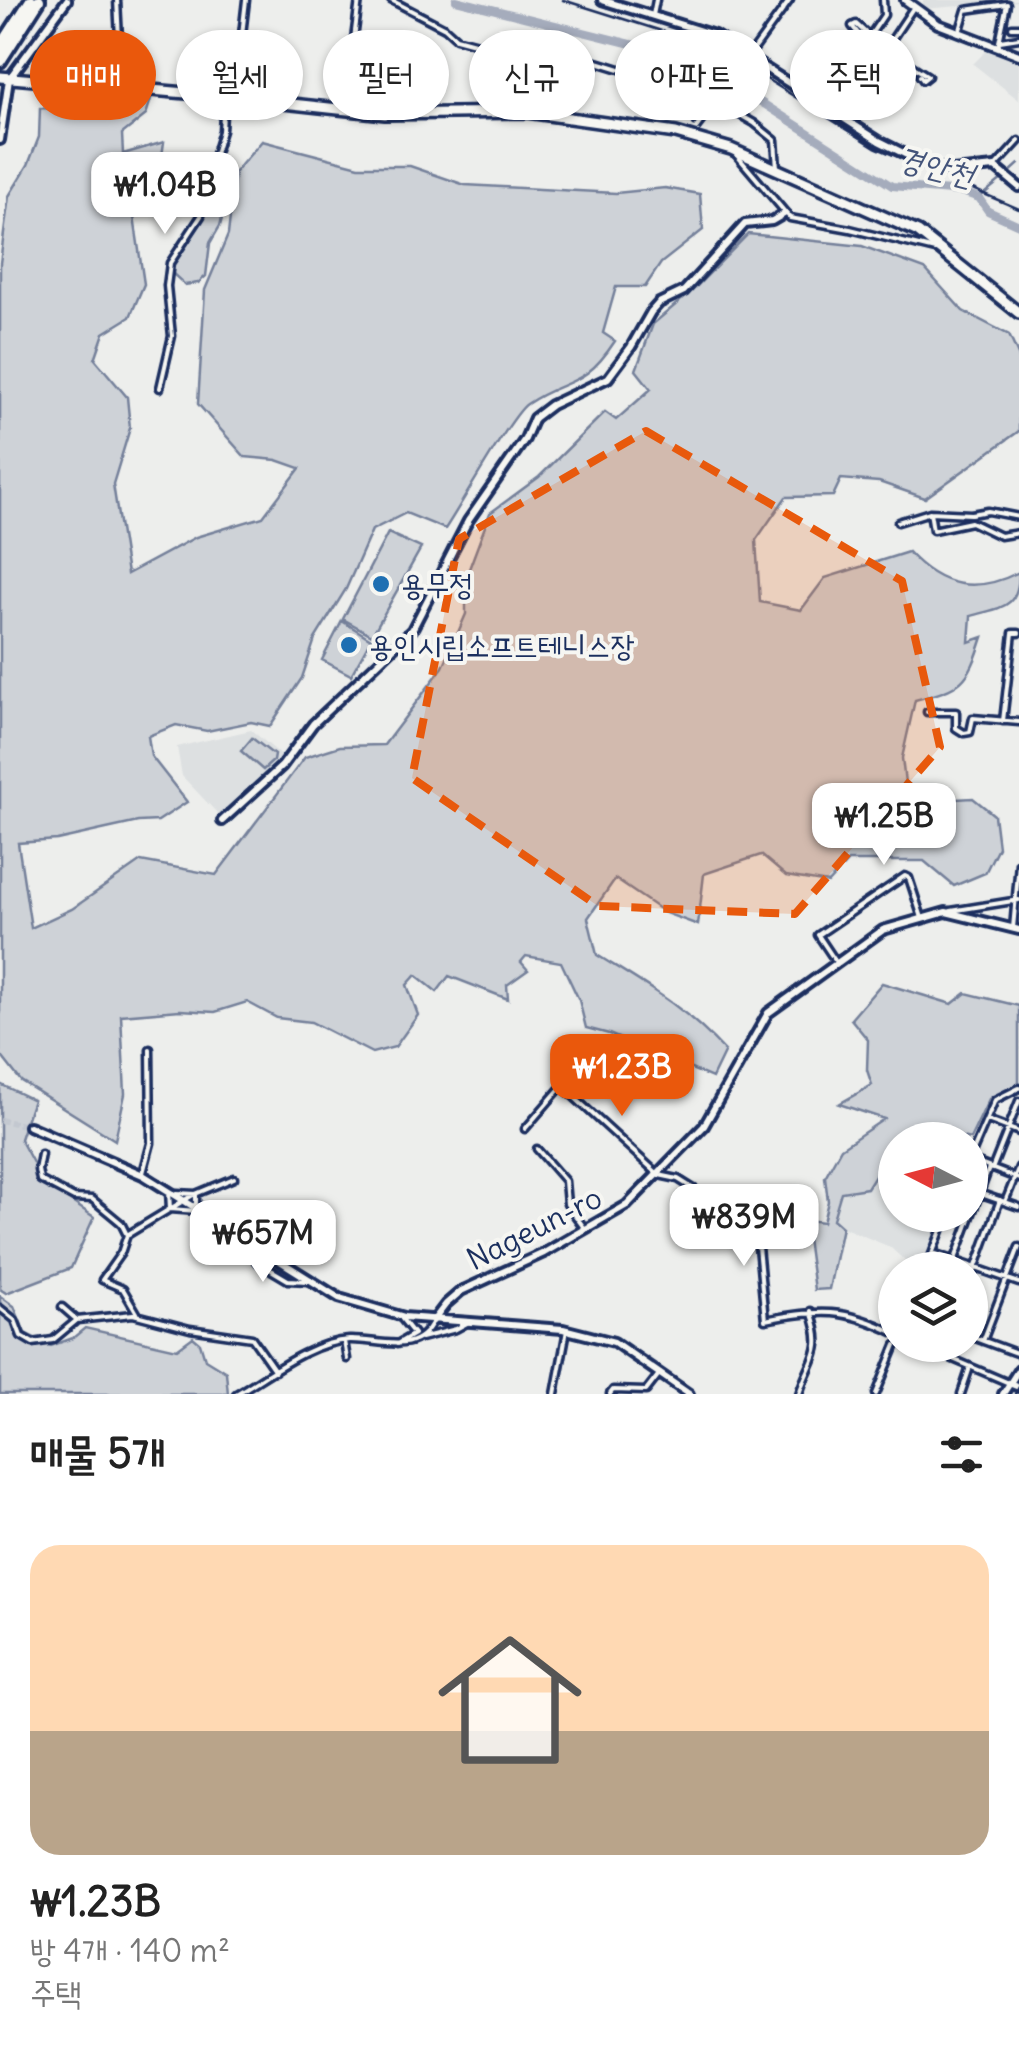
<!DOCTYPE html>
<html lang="ko">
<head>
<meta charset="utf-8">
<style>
	body { margin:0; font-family:Delius,"Poor Story",sans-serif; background:#f6f6f6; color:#222; height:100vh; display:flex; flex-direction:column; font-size:38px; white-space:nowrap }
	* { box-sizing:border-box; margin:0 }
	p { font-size:32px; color:#767676 }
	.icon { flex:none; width:55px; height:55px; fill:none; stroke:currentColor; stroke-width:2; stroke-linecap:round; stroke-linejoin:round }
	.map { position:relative; height:1394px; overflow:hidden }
	.details { display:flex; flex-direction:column; background:#fff; flex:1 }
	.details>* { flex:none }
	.banner { position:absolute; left:30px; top:30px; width:960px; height:90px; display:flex; gap:20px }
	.needle { width:65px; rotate:276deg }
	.tools { position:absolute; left:878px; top:1122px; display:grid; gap:20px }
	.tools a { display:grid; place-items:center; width:110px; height:110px; border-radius:50%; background:#fff; box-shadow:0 2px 8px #0004; font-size:50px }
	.price { position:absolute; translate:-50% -85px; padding:0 22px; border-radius:20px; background:#fff; color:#222; font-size:32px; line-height:65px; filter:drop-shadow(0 2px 5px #0008) }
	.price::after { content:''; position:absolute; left:50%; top:60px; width:30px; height:22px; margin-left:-15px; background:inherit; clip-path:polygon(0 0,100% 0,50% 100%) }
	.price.selected { background:#ea580c; color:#fff }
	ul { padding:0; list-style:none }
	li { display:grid; align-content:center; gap:20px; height:530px; padding:0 30px }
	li+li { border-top:2px solid #e0e0e0 }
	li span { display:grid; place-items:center; height:310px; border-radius:30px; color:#555 }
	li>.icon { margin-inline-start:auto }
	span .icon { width:180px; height:180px; fill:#fffc; stroke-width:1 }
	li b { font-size:42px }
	h2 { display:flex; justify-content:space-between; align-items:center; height:120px; padding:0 30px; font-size:42px }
	.pill { padding:0 35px; border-radius:45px; background:#fff; box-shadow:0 2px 8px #0004; font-size:35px; line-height:90px }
	.pill.selected { background:#ea580c; color:#fff }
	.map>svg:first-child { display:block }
</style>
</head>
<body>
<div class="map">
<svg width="1019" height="1394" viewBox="0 0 1019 1394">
	<rect width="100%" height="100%" fill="#edeeec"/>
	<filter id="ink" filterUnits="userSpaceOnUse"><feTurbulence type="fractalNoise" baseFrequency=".01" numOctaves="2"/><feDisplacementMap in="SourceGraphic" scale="20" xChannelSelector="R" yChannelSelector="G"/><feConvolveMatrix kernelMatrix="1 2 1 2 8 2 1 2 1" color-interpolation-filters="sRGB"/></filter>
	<g filter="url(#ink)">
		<!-- built -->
		<path fill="#dde0e1" d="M923,0h96v1l-96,8z
			M991,46l28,9v45l-46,-36z
			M251,730l30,25 -5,12 -57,48 -37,-39 -5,-29z
			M882,1164l13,2v49h46l-21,54 -14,-7 -16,-15 -48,-20 -9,-8 8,-27 38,-21z"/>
		<!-- green -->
		<path fill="#ced2d7" stroke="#74809a" stroke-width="2.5" d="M151,99l-5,16 -24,19 1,20 41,-12 -3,21 -31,27 14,94 -14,33 -26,16 -9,26 32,38 3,31 -17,56 14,90 69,-37 67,-20 37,-49 -23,-8 -32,-3 -47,-53 7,-114 23,-55 7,-63 27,-31 97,25h51l55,19 151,8 49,-5 35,6 3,36 -42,33 -16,24h-29l-13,46 12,8c-32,49 -48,36 -88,63 -15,10 -67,103 -82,125l-39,-16 -34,17 -26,59 -31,50 -13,39 -32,48 -19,-4 -44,9 -31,-6 -28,11 3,20 36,46 -29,19 -20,1 -81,18 -39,3 13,85 41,-19 69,-48 75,14 89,-118 35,-11 44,-1 59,-78 23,-53v-37l24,-64 49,-36 66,-65 11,8 35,-31 -15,-19 17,-46 40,-34 55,-56 114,12 63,23 38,42 46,24 10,22v74l-94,67 -46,-16 -38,-3 -8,17 -47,1 -30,43 4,62 41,8 24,-32 83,-26c33,36 68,42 111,20 0,37 -18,35 -48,44l-2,26 14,-5c-15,47 -21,51 -68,63l-13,58 4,33 32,9 35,-2 21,17 4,32 -13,26 -31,13 -30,-25h-76l-20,22 -42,-7 -25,-21 -57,19 -6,51 -33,-12 -50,-34 -27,39 9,37c53,33 85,50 128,96l-13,27 -103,-44 -23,-6 -7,-28 -18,-38 -35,-6 -5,6 7,8 -21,15 1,14 -59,-23 -12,16 -21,-17 -9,10 11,30 -23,32 -23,6 -61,-31 -34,-4 -30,-16 -32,10 -35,-2 -59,5 4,79 -10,46 -94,-59 -21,-27v-791l9,-67 19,-31 11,-28 1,-29 76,4z
			M216,172l-3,17 14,2 3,-17 3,1 -13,51 -10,17 -4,33 -8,7 -13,2 -13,-12v-7l30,-44 9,-45z
			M388,533l33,15 -49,87 -29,-16z
			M342,621l29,18 -20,36 -29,-15z
			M252,738l22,17 -1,6 -10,9 -22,-19z
			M882,983l70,21 14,-11 53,13v78l-30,15 -19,40 -43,-10 -5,11h-27v26l-13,-2 -15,24 -26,4 -8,27 9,8 -13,62 -15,1 -7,-52 -9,-5 -1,-14 26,3 5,-21 -3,-24 16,-29 43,-29 -45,-15 33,-19 -5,-15 1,-30 -17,-21z
			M0,1084l33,16 -13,39 24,44 50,34 -23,51 -65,25 -6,-4z
			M0,1296l14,10 11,27 26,13 22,-8 12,-10 92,21 16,-12 7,6 5,16 21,13 2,22h-228z"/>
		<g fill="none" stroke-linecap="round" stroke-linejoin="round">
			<!-- stream -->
			<path stroke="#6e7a96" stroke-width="2.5" d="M1009,173l10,-9
				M979,198l24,-20"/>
			<!-- river -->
			<path stroke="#a5acbc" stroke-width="8" d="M456,0l239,60 197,126 70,6 17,6 9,13 31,14"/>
			<!-- secondary-tunnel -->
			<path stroke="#c3c8d0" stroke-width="6" stroke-dasharray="6 3" stroke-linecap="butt" d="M0,1120l29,6"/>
			<defs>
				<path id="street" d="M391,0l54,28 11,10 26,7 115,17 110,34 47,27 21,17 2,28
					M653,15l3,-15
					M1012,27h7
					M959,33l7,-23 41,-6 -9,43
					M861,34l67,42 -5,4 -3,-4
					M861,37l-9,-11 4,-2 11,10
					M1000,41l19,-3
					M750,55l40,-55
					M873,68l11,6
					M840,80l3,4 -9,12 -5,-7 6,-8 5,-1 44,-65 -1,-15
					M116,87l4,-29 -3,-58
					M235,95l11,-95
					M345,109l14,-109
					M841,116l72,-108
					M734,152l56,66 60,11 85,21
					M995,167l24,-26
					M160,388l12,-52 -5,-50 3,-23 31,-47 5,-33 16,-52 2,-34
					M930,512l3,18 38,-8 29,14 19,-3
					M898,522l32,-10 41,2 17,-3 31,6
					M927,712h29v16l8,5 6,-1 3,-14 46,4
					M1003,721l10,-88h6
					M951,911l68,-11
					M1013,928l6,-65
					M836,962l-18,-27 87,-59 4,2 13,40
					M987,1120l32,12
					M525,1129l37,-43 97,89 19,4 75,47 4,10 8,84c55,-11 79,-12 130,13
					M537,1149l28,32 2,23 18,25
					M41,1154l-3,16 2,10 34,18 18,1 29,24 6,12
					M970,1158l25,-58 24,-12
					M970,1160l49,19
					M992,1169l27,-68
					M143,1173l8,-30 -1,-94
					M970,1190l49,17
					M169,1191l1,18 27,2
					M177,1193l19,1v15
					M1005,1202l14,-35
					M257,1249l-1,12 32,19 20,1
					M933,1253l86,30
					M926,1270l21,-55
					M951,1270l38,-102
					M970,1283l30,-83
					M62,1307l15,13
					M0,1308l15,12 6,16 12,7 20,-3 24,-20 56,-6 57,15 62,9 23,33
					M137,1313l-14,-24 -21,-9 19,-27 6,-18 66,-40 41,-17
					M970,1336l49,18
					M421,1338l35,-9 11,-6
					M344,1341l3,18
					M983,1341l36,-94
					M397,1344l17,-10 -12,-15
					M920,1345l89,38
					M944,1357l4,-12
					M236,1394c33,-19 74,-52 113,-54 31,-1 67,17 84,-19
					M555,1394l12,-64
					M610,1394l3,-4 33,1 14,-18
					M799,1394c12,-38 27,-41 12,-83
					M876,1394l20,-49
					M961,1394l8,-24"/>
				<path id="secondary" d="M602,0l112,35 165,106 48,24 26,6 42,-4 24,20
					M905,0l33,24 81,31
					M0,140l9,-61 58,-79
					M222,821l60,-55 31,-42 99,-94 56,-109 57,-82 9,-21 17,-13 57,-27 23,-31 20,-35 8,-9 25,-12 61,-67 27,-3 12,-7
					M29,1126l114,49 196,123 65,19 159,12 51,13 75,52
					M433,1321l13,-17 15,-13 83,-38 83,-48 77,-79 64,-113 115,-83 63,-18 73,18
					M1009,1383l10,4
					M1003,1394l16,-25"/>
				<path id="primary" d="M0,77l198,17 187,20 142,-2 149,21 55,16 187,83 101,81"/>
				<path id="highway" d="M0,48l31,-48
					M0,61l39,-61"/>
			</defs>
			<!-- street casing -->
			<use href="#street" stroke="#1b2f5e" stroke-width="11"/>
			<!-- secondary casing -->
			<use href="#secondary" stroke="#1b2f5e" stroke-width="14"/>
			<!-- primary casing -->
			<use href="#primary" stroke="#1b2f5e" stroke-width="16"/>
			<!-- highway casing -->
			<use href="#highway" stroke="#1b2f5e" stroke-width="18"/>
			<!-- street -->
			<use href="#street" stroke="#f6f6f2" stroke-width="4"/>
			<!-- secondary -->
			<use href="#secondary" stroke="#f6f6f2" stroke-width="6"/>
			<!-- primary -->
			<use href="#primary" stroke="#f6f6f2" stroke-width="9"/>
			<!-- highway -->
			<use href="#highway" stroke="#f6f6f2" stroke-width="10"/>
			<!-- tram -->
			<path stroke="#1b2f5e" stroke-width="2.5" d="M563,0l140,44 49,26 123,77 144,62
				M1015,1394l4,-7"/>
			<defs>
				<path id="street-bridge" d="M696,128l49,-65"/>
			</defs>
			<!-- street-bridge casing -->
			<use href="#street-bridge" stroke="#1b2f5e" stroke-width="11" stroke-linecap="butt"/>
			<!-- street-bridge -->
			<use href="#street-bridge" stroke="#f6f6f2" stroke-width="4"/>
		</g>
	</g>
	<!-- marked area -->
	<path fill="#e8590c" fill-opacity="0.2" stroke="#e8590c" stroke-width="8" stroke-dasharray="20 12" stroke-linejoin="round" d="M646,431l256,150 38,166 -145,167 -197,-8 -186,-128 47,-239z"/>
	<!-- markers -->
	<g fill="#1f6fb2" stroke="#f6f6f2" stroke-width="4">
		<circle cx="381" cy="584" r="10"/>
		<circle cx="349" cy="645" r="10"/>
	</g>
	<g text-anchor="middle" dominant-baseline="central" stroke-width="8" stroke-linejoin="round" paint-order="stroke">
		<!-- poi labels -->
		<g font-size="30" fill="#1b2f5e" stroke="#f6f6f2" text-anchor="start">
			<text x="401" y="584">용무정</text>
			<text x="369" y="645">용인시립소프트테니스장</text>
		</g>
		<!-- street labels -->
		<g font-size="30" fill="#1b2f5e" stroke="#f6f6f2">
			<text transform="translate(534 1228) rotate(-27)">Nageun-ro</text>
		</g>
		<!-- water labels -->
		<g font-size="32" font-style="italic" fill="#44547a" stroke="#f6f6f2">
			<text transform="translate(936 166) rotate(14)">경안천</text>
		</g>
	</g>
</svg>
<div class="tools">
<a><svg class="needle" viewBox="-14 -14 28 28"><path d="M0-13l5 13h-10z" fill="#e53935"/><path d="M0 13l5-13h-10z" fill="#767676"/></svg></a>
<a><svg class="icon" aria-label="layers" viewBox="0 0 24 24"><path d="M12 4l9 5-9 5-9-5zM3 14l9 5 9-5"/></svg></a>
</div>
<b class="price" style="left:165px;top:237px">₩1.04B</b>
<b class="price" style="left:884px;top:868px">₩1.25B</b>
<b class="price selected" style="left:622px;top:1119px">₩1.23B</b>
<b class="price" style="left:744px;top:1269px">₩839M</b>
<b class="price" style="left:263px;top:1285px">₩657M</b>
<div class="banner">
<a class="pill selected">매매</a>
<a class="pill">월세</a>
<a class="pill">필터</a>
<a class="pill">신규</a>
<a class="pill">아파트</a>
<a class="pill">주택</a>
</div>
</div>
<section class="details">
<h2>매물 5개<svg class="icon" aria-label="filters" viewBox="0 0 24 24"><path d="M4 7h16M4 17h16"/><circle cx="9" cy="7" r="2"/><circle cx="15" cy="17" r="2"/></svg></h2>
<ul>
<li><span style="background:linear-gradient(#ffd9b3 60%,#b9a48a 0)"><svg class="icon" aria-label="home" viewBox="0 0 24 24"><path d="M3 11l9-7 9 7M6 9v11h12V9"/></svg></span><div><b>₩1.23B</b><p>방 4개 · 140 m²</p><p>주택</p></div></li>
</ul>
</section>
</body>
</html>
